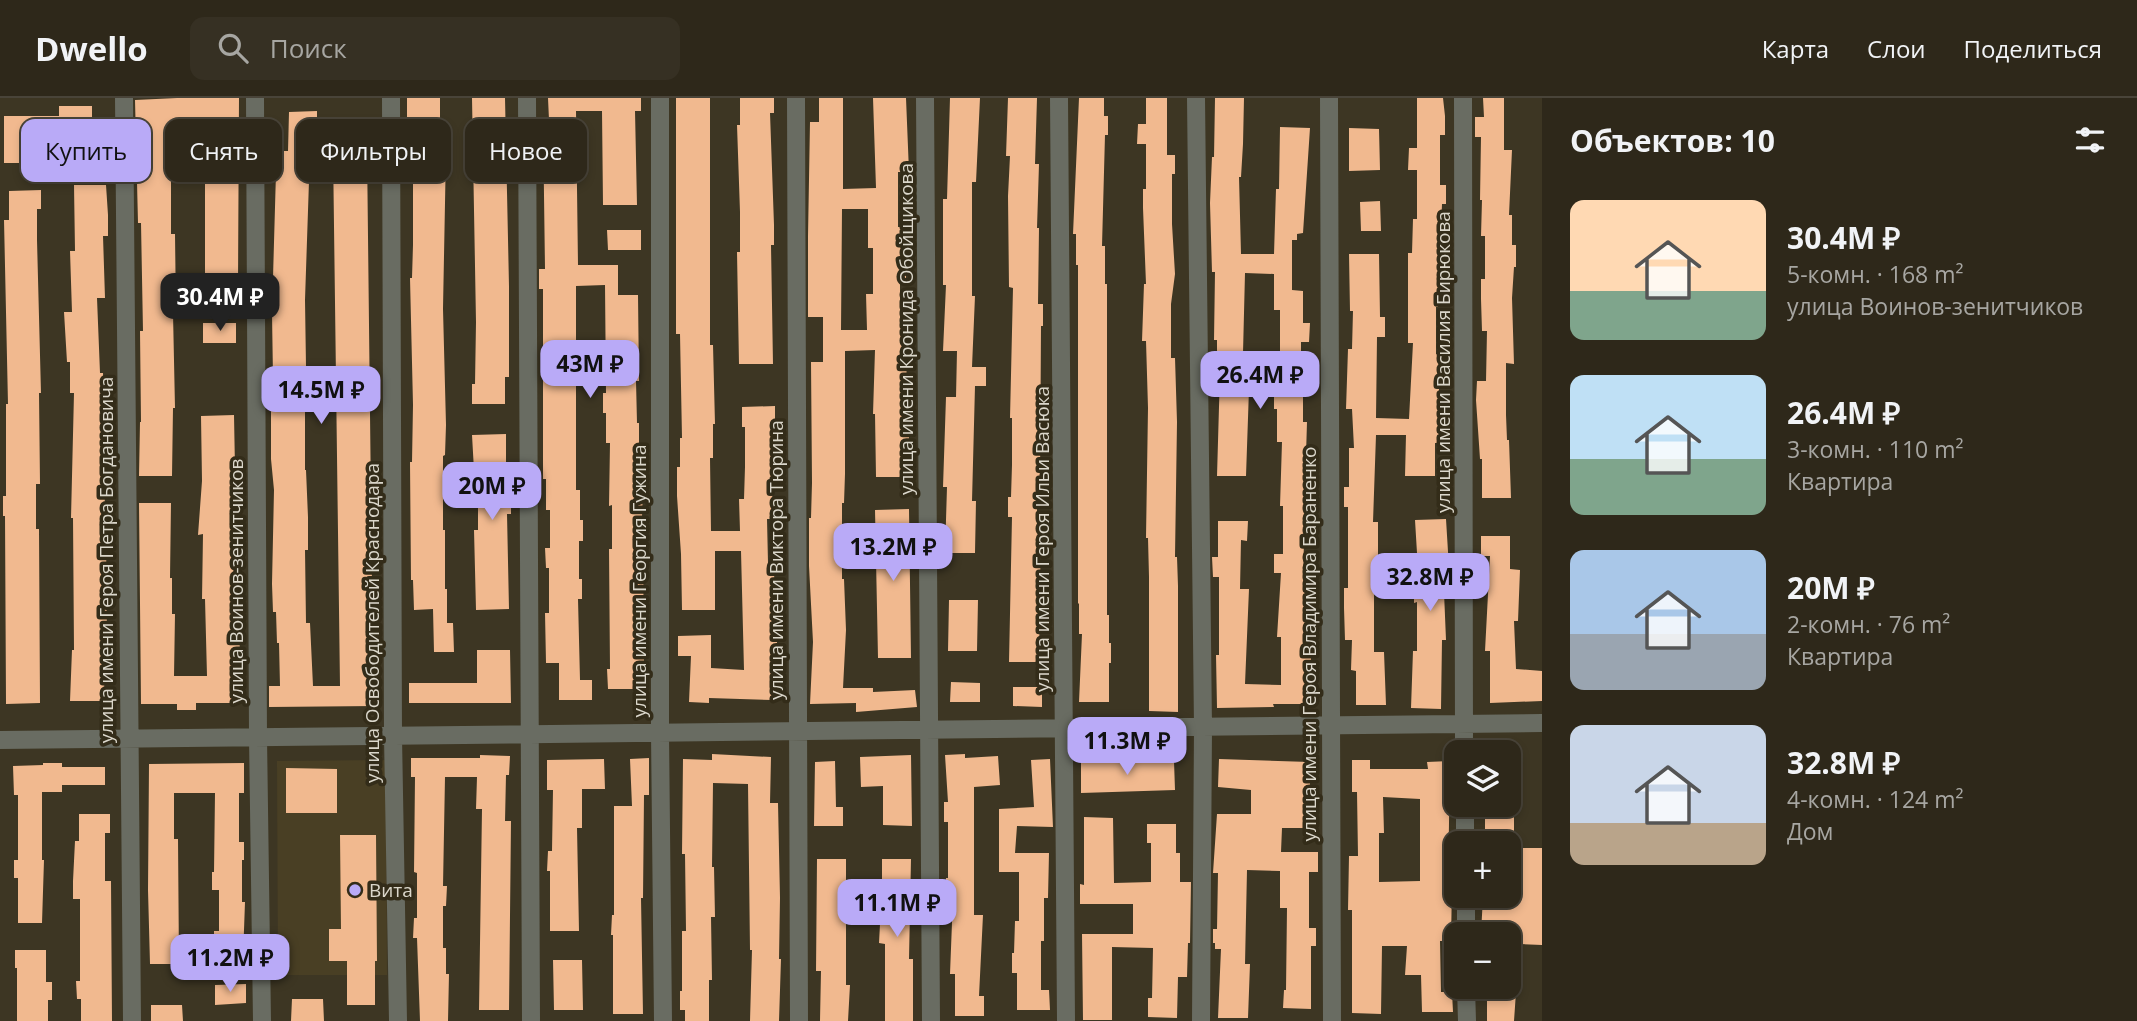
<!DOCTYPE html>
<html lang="ru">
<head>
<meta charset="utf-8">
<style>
	body { margin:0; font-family:"Open Sans",sans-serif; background:#363023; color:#f1f3f6; height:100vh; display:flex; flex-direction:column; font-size:26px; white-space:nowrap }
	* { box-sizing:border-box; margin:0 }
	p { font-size:23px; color:#a7a6a2 }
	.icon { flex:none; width:38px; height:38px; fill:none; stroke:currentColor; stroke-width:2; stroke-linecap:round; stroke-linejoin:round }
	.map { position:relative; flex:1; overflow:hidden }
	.side { display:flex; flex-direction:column; background:#2e281a; width:595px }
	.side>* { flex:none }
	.top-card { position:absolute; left:21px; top:21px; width:665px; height:63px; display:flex; gap:14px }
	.controls { position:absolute; left:1444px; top:642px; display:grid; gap:14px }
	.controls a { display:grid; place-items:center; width:77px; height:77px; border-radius:14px; background:#2e281a; box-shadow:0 4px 10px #0003,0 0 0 2px #494439; font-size:35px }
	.price { position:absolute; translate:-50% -60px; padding:0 16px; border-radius:14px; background:#b9aaf7; color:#111; font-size:23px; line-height:46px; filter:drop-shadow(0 2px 4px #0008) }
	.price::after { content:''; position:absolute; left:50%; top:42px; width:21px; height:16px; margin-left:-10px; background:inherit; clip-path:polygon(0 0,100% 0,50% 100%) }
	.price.selected { background:#222; color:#fff }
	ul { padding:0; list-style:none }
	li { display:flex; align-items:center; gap:21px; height:175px; padding:0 28px }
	li span { display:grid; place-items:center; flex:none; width:196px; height:140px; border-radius:14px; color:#555 }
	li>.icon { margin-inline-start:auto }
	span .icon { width:84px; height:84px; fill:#fffc; stroke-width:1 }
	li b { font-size:30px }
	h2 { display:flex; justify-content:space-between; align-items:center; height:84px; padding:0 28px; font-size:30px }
	.chip { padding:0 24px; border-radius:14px; background:#2e281a; box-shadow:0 4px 10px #0003,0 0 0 2px #494439; font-size:24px; line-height:63px }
	.chip.selected { background:#b9aaf7; color:#111 }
	header { display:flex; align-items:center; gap:42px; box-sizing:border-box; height:98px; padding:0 35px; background:#2e281a; border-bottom:2px solid #494439 }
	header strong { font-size:33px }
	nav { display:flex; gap:38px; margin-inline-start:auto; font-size:24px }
	.search { width:490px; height:63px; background:#363023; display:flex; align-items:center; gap:18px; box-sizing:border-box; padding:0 24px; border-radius:14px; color:#a7a6a2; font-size:26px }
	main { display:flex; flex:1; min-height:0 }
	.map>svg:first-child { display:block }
</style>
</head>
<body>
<header>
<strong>Dwello</strong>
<div class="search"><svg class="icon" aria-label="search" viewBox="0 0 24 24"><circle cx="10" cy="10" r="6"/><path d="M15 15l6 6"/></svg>Поиск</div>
<nav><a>Карта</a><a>Слои</a><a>Поделиться</a></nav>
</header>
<main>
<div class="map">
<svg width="1542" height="923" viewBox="0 0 1542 923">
	<rect width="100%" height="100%" fill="#3d3623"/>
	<!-- built -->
	<path fill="#493f24" d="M386,662l1,215h-109l-1,-214z"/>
	<!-- building -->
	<path fill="#f1b98f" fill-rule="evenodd" d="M177,0h62l-1,187 -33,1v-157h-34v105h4l1,79h-3l2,95h-2l-1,68h-33l1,-54h1l-1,-91h3l-2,-108h-3l-3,-123z
		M407,0h33v52h6l-3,159 3,116 -1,30 -2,1v74h2v59h2v34h6l1,29h-20l-1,-43 -19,1 -1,-30h-2l-1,-118h2l1,-57 -3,-127h2l1,-33v-106h-6z
		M472,0h33l4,188v91h-4v27h-33v-20h3l1,-62z
		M548,0h93v13h-6l2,94h-34l-1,-94h-26l2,154h40v30h20l1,86h-3l1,42h2v32h5l-2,63h4v21h-3l1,123h-3v27h-33l-1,-20h3l-1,-120h3v-44l-3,1 1,-63h-4v-30h-3v-20h3l-1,-108 -29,1v204h4v30h3v21h-4v38h3v20h-4l2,81h12v20h-33v-37h-13l-1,-50h4v-45h-3l-1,-20h5v-38h-4v-31h-3v-190h-4v-20h6l-2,-149h6z
		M676,0h34v247h3l2,79h-2v34h-3l1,73h29l-1,-32h5l1,-32v-40h-3v-20l33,-1v34h3l-1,47h-5l1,32h-6l1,44h6l1,70h2v21h-3l-2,46 -63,-2v5l-20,-1 2,-46h-13v-20l33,-1v33l33,2 -3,-119h-26v59h-33l-1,-56 -4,-58v-29h3v-29h2l-2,-104h-4z
		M740,0h34v15h-4l4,112v20h-3l2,119h-34l-2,-112h3v-40l-3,-87h3z
		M819,0h24v91l33,-1 -3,-90h33l3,74h-11v55h4v34h4v20h-6v47h7l-1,96h3v53h-33l-1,-63h-2l2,-64 -30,1v123l-1,29h-2v76h2l2,51 -3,58h30v4l42,-2 2,17 -61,5v-9l-46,1 3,-62 -4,-76v-48h2l1,-35 -1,-121h12v-45h-15v-81l2,-114h9zM842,111h26v39h5v46h-7l1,36h-26z
		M950,0h30l-4,84h-4v114h3l-3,71h14v19h-11l-3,115h4l-1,52h-30l2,-66h-4l3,-90h10l1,-46h-14l3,-66h-3v-86h4z
		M1008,0h29l-2,66h4l-2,64h2l-1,76h5v22h-2l-1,159h-3v42h4l-2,135h-30l3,-145h-4v-20h3l1,-32v-47h-2l3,-130 -4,-1 -1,-91 2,-40h-4z
		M1079,0h25v18h4v19h-3l-3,111h3v38h2v331h2v28h2v20h-2v39h-30l3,-68h-3v-30l-1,-1v-338h-2v-31h-3z
		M1146,0h21v57h8v19h-3v50l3,50 -4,30v54h4l2,64 -2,135h2l1,29v126l-29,-1v-134l-1,-39h-2l2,-130 -2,-67h-4l2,-57h2l-3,-76v-19h3v-45h-9l1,-20h8z
		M1215,0h29l-1,46 -2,33h-2l2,77h33l2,-65h3l1,-62 30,1 -7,105 -6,1v6h-5v50l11,1v32h7l-1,19h-8v48h2v32h4l-1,33h6l-3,64h4l-1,19h-8l-1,48h6v17h-2l-1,51h5v31h3l-1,19h-40l1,3 -57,1 -1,-53h3v-78h-6l-1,-20h6v-36h30l-1,20 -6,-1 -1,49h9l-4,95 36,1v-48h-4l4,-64h-7v-19h9v-48h-3l2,-64h-5v-33h-3v-37h-4v-17h10v-45h-6v-36l-29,-1 -2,80h4l-1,36h3l-3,87h-29l3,-104h-3v-32h-3l1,-68h-3l-2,-69 2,-46h2z
		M1417,0h26l2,18v19h-5v50h6v19h-4l-4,103h-2v47h6v19h-3v70h-4v33h-30l1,-41h-30l-3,87h5v52h-4v78h10l2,53h-30v-34l-5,-1 1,-30h-7l-1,-32v-20h4v-81h-4v-20h5v-39h5l-2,-39h-6l2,-60h4l1,-38h-3l-1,-57h30l1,63h5v20h-8l-1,81 33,1 4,-76h-5v-90h4l1,-34h4v-49h-9l1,-22h8z
		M1483,0h21v52h8l-3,65h3v30h4v22h-2l-2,31 2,66 -8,-1v52l1,25h2l2,58h-29v-39h-2l-4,-59 1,-19h9l1,-50h-5l-1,-32v-20h4v-43h-4l1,-36h-2l1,-63h-6v-20h9z
		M59,8h33v49l-55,1v7h-33v-47h55z
		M317,13v28h-12l1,42h3l-4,119 1,67h-1v103h1l2,47v33h-3l1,73h4l3,63h27l-7,-537 34,-1 5,441 2,97h2v20l-107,1v-21h11l-1,-43h-2l-1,-31h-3l-1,-28 2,-94 -3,-31v-81h2l-1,-65 4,-141h-4v-21h16l1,-39z
		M1349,30l30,1 1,41 -31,1z
		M74,87h32l2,30v21h-5l2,62h-8l3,75h3l1,32h3l-3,128h2l1,105h-2l-1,63h-34l2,-51h2l-1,-132h-2l3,-125h-4v-31h-3l-3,-50h8l-2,-61h5z
		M41,92v19h-4v31l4,153h-2l1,91h-4v45h3l1,174 -34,1 -1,-188h-2v-20h3v-92h2l-4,-184h5v-29z
		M1380,103l1,30h-20l-1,-29z
		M607,132h34v20h-33z
		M203,225h33v20h-33z
		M234,317l1,54 -1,32h-2v45h5l-1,69h3l2,88h-45v7h-19v-6h-36l-2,-201h32l-1,75h2v36h3l-1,62h33l-2,-77h-3l1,-65 -5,1 4,-54 -1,-65z
		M506,336v34h2l1,26h2v20h-4l2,95 -33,1 -2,-80h4v-42h-3l-3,-53z
		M909,411l2,149h-33l-3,-148z
		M1446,421l3,49h-6l3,72h-4l-1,69 -30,-1 2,-57h4v-49l-3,1v-17h5l-4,-66z
		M1481,438h29v33l10,1 -2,51h-4l2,48 26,2v30l-52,2v-52h-5l5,-95h-9z
		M949,502h29l-1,51h-29z
		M477,552h33l1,53h-102v-20h68z
		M951,584l29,1v19h-30z
		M1013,589h29v20l-29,-1z
		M712,656l59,3 -1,46h8l2,95 -1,61h2l-2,62h-29l2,-71h-2l-2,-166 -35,-1 -1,84h2l1,50h-4l1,63h-3v41h-24v-11h-5v-19h2v-60h4l-1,-77h-3l1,-95 29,1z
		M965,656v4l33,-2 2,29 -26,2v128h9l-4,81h5v20h-29v-42h-5l3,-77h-8l1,-19h2v-56h-4v-20h4l-3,-47z
		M480,657l30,1 -1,19h-3l-1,46h6l-2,189h-30l3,-201h-6l1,-32h-32l-2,109h4l-1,20h-3v42h3v26h3l-1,47h-28l-3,-83h-4l1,-20h3v-45l-3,-1 1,-95h-4v-19h69z
		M911,657l1,71 -29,-1v-39l-22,1 -1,-30z
		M649,660v37h-5l-1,103h-2l2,116h-30v-79h-2l1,-20h2v-109h18l-2,-47z
		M604,661l1,30h-23v39h-5l2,103h-29v-60h-3l1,-20h4l1,-61h-6v-30z
		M1050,661l3,68 -36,-1 -2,27h34l-1,45h-4v43h-3v49h8l1,20h-33v-37h-5v-20h2l1,-32h4v-49h-20v-63l35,-2 -3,-47z
		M1219,661l91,3v47h5v19h-33l-1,24h37v20h-9v56h7v18h-5v63l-28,-1 1,-18h2l1,-82h-7v-37l-33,-1 -2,94h5l-2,54h-30l3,-69h-6v-6h-2v-14h4l1,-56h-5l4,-59h34v-24l-33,-3z
		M1352,662h18v9h58l-1,-7 23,-1 -2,124h4l-1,56h-11l1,51h11l1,20h-31l-1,-37h-16l2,-29h-25l-1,68 -29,-1v-103h-4l1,-54h9l-1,-64h-5zM1383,699l37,2v82l-41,1v-49h5z
		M835,663l1,46h7v19h-29l1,-64z
		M1174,663l1,29 -94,3v-30z
		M43,665h19v4h43v18h-43v7h-20v68h2l-2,63h-24v-45h-4v-18h4v-65h-4l-1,-29 30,-1z
		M244,665v30h-5v49h5v18h-2v42h3l-2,56h-29v-27h5v-41h-7v-18h2l1,-79h-41v46h4l1,125h-29l-2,-74 1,-126z
		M286,670l51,1v44h-51z
		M1485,715h29v20h-29z
		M79,716h31v19h-5v48h6l1,140h-31v-22h-4l-1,-18h4v-82h-7v-18l2,-40h4z
		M1084,719l29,1 1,65 37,-1v-39h-4v-19h29v29h4v29h11l-1,61h-2l-1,34h-9l-1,41 -29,-1v-19h4l1,-50 -41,-1v73h-29l-1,-86h51v-30h-53v-20l4,1z
		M340,737h36l1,126h-2v44h-28v-44h-18v-32h12z
		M1508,750h34v97l-21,-1 -1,48h-4l-2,29h-27v-33h21v-54h-27l2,-38h25z
		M817,761h29v126h4l-2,36h-28l1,-50h-5z
		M882,761h29l-2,100h4v62h-28v-77l-6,-1 1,-19h2z
		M15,852h31v32h6v18h-4v21h-31v-53h-2z
		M553,862h29l1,50h-29z
		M246,886v19l-31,2v-20z
		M292,901h31l1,22h-33z
		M151,907h31l1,16h-32z"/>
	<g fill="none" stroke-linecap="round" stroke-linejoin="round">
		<!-- minor -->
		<path stroke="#696c62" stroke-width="18" d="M124,0l8,923
			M255,0l3,639 4,284
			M391,0l2,638 5,285
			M527,0l4,923
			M660,0v635l3,288
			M796,0l3,923
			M925,0l6,923
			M1059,0l7,923
			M1196,0l7,630 -2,293
			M1329,0l3,923
			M1463,0l1,654
			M0,642l1542,-17
			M1465,707v39
			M1466,798v38
			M1466,889l1,34"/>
	</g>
	<!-- markers -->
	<circle fill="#b9aaf7" stroke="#332c19" stroke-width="2.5" cx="355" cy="792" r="7"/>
	<g text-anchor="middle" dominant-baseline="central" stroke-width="7" stroke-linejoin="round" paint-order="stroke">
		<!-- street labels -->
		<g font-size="19" fill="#dbd7cb" stroke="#332c19">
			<text transform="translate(906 231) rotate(-90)">улица имени Кронида Обойщикова</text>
			<text transform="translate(1443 264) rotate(-90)">улица имени Василия Бирюкова</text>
			<text transform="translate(1042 441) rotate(-90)">улица имени Героя Ильи Васюка</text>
			<text transform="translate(106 462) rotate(-90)">улица имени Героя Петра Богдановича</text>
			<text transform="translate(776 462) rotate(-90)">улица имени Виктора Тюрина</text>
			<text transform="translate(236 483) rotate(-90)">улица Воинов-зенитчиков</text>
			<text transform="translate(639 483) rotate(-90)">улица имени Георгия Гужина</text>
			<text transform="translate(372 525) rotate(-90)">улица Освободителей Краснодара</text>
			<text transform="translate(1309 546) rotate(-90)">улица имени Героя Владимира Бараненко</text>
		</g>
		<!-- poi labels -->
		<g font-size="19" fill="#dbd7cb" stroke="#332c19" text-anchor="start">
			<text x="369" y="792">Вита</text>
		</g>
	</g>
</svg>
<div class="controls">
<a><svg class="icon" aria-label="layers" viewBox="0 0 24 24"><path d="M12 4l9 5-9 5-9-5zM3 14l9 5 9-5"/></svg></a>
<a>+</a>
<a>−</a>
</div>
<b class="price selected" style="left:220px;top:235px">30.4M ₽</b>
<b class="price" style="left:590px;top:302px">43M ₽</b>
<b class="price" style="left:1260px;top:313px">26.4M ₽</b>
<b class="price" style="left:321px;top:328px">14.5M ₽</b>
<b class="price" style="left:492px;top:424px">20M ₽</b>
<b class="price" style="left:893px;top:485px">13.2M ₽</b>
<b class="price" style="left:1430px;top:515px">32.8M ₽</b>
<b class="price" style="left:1127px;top:679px">11.3M ₽</b>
<b class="price" style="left:897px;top:841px">11.1M ₽</b>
<b class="price" style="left:230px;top:896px">11.2M ₽</b>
<div class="top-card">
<a class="chip selected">Купить</a>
<a class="chip">Снять</a>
<a class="chip">Фильтры</a>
<a class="chip">Новое</a>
</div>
</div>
<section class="side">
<h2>Объектов: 10<svg class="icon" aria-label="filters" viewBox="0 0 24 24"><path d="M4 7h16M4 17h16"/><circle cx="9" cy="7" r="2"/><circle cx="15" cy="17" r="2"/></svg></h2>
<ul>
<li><span style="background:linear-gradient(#ffd9b3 65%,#7fa58c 0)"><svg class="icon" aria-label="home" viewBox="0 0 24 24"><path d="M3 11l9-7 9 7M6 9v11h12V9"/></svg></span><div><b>30.4M ₽</b><p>5-комн. · 168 m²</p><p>улица Воинов-зенитчиков</p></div></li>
<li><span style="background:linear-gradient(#bfe0f5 60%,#7fa58c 0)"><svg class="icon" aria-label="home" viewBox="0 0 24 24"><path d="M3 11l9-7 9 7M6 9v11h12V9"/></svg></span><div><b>26.4M ₽</b><p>3-комн. · 110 m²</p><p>Квартира</p></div></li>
<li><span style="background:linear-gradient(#a9c7e8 60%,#9aa5b1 0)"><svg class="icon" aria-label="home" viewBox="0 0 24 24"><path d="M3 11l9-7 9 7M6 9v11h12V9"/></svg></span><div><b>20M ₽</b><p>2-комн. · 76 m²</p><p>Квартира</p></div></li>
<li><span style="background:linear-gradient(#c9d6e8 70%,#b9a48a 0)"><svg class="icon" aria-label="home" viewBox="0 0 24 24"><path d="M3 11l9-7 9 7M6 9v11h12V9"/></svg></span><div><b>32.8M ₽</b><p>4-комн. · 124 m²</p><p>Дом</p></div></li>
</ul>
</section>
</main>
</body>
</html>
